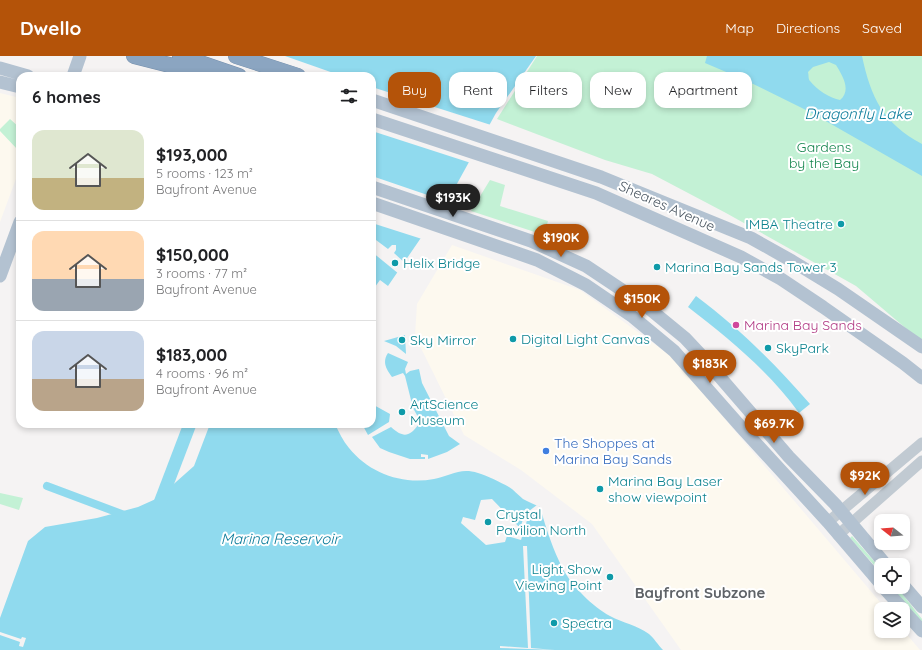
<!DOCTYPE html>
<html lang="en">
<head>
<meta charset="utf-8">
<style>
	body { margin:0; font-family:Quicksand,sans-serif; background:#f6f6f6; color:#202124; height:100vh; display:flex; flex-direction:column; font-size:15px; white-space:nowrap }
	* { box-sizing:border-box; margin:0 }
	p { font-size:13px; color:#757577 }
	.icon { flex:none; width:22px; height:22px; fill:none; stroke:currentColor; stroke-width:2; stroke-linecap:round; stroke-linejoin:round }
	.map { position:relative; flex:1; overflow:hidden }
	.side { position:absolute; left:16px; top:16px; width:360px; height:356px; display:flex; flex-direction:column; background:#fff; border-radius:12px; box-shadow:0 2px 6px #0003 }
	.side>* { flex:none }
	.banner { position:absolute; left:388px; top:16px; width:380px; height:36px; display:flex; gap:8px }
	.needle { width:26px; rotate:287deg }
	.buttons { position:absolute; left:874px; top:458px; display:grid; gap:8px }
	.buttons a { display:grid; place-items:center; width:36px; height:36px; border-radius:8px; background:#fff; box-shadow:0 2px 6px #0003; font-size:20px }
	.price { position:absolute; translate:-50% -34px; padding:0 9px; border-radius:14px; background:#b45309; color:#fff; font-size:13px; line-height:26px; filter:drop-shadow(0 1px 2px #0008) }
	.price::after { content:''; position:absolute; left:50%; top:24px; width:12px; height:9px; margin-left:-6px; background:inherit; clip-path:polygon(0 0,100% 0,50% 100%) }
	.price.current { background:#222; color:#fff }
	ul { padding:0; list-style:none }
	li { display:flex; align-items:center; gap:12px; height:100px; padding:0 16px }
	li+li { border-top:1px solid #e0e0e0 }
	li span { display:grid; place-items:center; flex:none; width:112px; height:80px; border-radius:12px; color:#555 }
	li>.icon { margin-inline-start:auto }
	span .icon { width:48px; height:48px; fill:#fffc; stroke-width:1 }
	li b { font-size:17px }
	h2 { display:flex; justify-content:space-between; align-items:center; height:48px; padding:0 16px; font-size:17px }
	.chip { padding:0 14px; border-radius:12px; background:#fff; box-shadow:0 2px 6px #0003; font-size:14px; line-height:36px }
	.chip.current { background:#b45309; color:#fff }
	header { display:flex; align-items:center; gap:24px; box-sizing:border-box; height:56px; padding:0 20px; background:#b45309; color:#fff }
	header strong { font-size:19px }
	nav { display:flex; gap:22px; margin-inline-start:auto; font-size:14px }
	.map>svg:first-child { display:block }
</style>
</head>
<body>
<header>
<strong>Dwello</strong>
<nav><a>Map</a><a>Directions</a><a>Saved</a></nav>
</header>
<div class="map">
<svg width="922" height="594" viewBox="0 0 922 594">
	<rect width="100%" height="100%" fill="#f5f3f3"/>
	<!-- commercial -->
	<path fill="#fdf9ef" d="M0,37l20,5v70l-20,54z
		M452,189l128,45 92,67 214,252h-5v22h22v-1l17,20h-239l-89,-126 -71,-54 -57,-35 -49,-99 2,-32z"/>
	<!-- green -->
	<path fill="#c3f1d5" d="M537,0h385v286l-66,-56 -130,-73 -74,-39 -47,-14 -108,-41z
		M10,63l10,9v18l-3,3 -17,-18v-2z
		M490,124l15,5 -5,21 48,15 -4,14 -73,-24z
		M0,437l23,5 -4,12 -19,-6z
		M852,480l29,33v4l-31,-35z
		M891,531h6l25,32v6z"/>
	<!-- water -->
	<path fill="#90daee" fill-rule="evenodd" d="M202,0h334l-40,57 -43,78 -65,95 -8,-6 -8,11v-215h-177z
		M707,0h155c9,42 21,67 60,88v32l-112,-64 -65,-32 -40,-17zM829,6l7,3c6,10 16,25 4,35 -10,-2 -23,-10 -30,-19 -2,-2 -1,-5 -2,-9l5,-5z
		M696,240c43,32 79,68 114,108l-11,9c-29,-41 -72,-76 -111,-106z
		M405,279l1,19 -10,-8 -12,-5z
		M388,297l20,9 -3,7 1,5 4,-3 9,-2 3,14 27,53 11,8 -13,8 -19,7v-4l-7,-1v3h4v2h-15l-21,-7 -9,-4 -8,-11 19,-10c11,10 18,11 27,-2v-8l-5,-9 -8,-32 -2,-3 -11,4c-6,-8 -10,-15 -4,-24z
		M372,348l18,10 -1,8 -21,13 -6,-11h10z
		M210,368h125c4,8 8,17 14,24 20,25 53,37 85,31 16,-3 26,-12 44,-6 10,3 22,9 31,14 5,3 9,8 14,12 5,3 11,5 17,8 6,21 13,43 23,62 9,17 30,38 47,47 13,7 27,9 39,18 5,4 9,11 14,16h-663v-32l28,-77 17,-14 52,-9 41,-11 20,-9 36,-32z"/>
	<!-- pier -->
	<path fill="#f5f3f3" d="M200,0h85l57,20h-149z
		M372,31l119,38 -20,38 -99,-32z
		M372,120l76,26 -26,37 -50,-16z
		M372,181l16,12 4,-4h4v5l-2,3 12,11 -7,10 -27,-22z
		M492,443l28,29 5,-14 12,-9 3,2v2l-12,8 -7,23 -14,-4 -2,6 -19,3 -25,-22 2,-6 12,3 6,-20z
		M523,490h4l4,102 24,2 -55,-2v-2l28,2z
		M0,576l21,7 1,-2 4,1 -3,9 -4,-1 1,-4 -20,-7z"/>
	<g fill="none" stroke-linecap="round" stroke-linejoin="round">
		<!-- canal -->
		<path stroke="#90daee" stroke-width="8" d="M47,430l80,30"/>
		<!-- river -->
		<path stroke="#90daee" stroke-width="13" d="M158,452l32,-84"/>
		<defs>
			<path id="highway" d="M134,0l79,20
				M180,0l59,20
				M236,0l62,20"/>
		</defs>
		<!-- highway casing -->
		<use href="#highway" stroke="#7690ad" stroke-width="16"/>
		<!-- minor -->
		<path stroke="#c1cad2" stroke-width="11" d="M828,466l94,-79
			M838,479l84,-74"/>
		<!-- major -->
		<path stroke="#b3c2d1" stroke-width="13" d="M0,12l28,8
			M73,20l7,-20
			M0,26l20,5
			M372,44l229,77 150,61 41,23 46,28 84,58
			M372,63l224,74 145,64 40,22 42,28 80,56 19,15
			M372,131l159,54 55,25 60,40 39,32 15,16 89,103 46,47 51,61
			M372,147l165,57 49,25 47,32 41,34 67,76 87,95 53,62
			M0,220l20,-54
			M903,529l19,22
			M883,531l20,22
			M903,554l19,21"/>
		<!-- highway -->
		<use href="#highway" stroke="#8ba5c1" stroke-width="15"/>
	</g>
	<!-- markers -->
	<g fill="#0f9aa8" stroke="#fff" stroke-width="1.5">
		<circle cx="841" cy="168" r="4"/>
		<circle cx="395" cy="207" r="4"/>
		<circle cx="657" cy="211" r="4"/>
		<circle cx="513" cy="283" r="4"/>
		<circle cx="402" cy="284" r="4"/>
		<circle cx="768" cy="292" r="4"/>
		<circle cx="402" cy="356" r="4"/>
		<circle cx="600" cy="433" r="4"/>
		<circle cx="488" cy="466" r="4"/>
		<circle cx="610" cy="521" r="4"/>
		<circle cx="554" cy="567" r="4"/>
	</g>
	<circle fill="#d1479c" stroke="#fff" stroke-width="1.5" cx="736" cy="269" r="4"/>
	<circle fill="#3f7fe0" stroke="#fff" stroke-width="1.5" cx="546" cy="395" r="4"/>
	<g text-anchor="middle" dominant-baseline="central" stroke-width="4" stroke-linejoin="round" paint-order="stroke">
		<!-- park labels -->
		<g font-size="14" fill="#17864f" stroke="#fff">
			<text x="824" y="91">Gardens<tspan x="824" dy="16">by the Bay</tspan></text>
		</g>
		<!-- street labels -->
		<g font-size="14" fill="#4a5661" stroke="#fff">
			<text transform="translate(667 150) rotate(24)">Sheares Avenue</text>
		</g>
		<!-- culture labels -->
		<g font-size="14" fill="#0d838f" stroke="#fff" text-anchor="start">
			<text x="833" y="168" text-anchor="end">IMBA Theatre</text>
			<text x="403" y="207">Helix Bridge</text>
			<text x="665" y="211">Marina Bay Sands Tower 3</text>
			<text x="521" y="283">Digital Light Canvas</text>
			<text x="410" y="284">Sky Mirror</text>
			<text x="776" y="292">SkyPark</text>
			<text x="410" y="348">ArtScience<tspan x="410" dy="16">Museum</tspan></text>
			<text x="608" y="425">Marina Bay Laser<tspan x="608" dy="16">show viewpoint</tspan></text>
			<text x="496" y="458">Crystal<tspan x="496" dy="16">Pavilion North</tspan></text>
			<text x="602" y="513" text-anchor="end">Light Show<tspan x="602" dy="16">Viewing Point</tspan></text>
			<text x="562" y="567">Spectra</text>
		</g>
		<!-- hotel labels -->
		<g font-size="14" fill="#b23c85" stroke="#fff" text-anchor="start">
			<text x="744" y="269">Marina Bay Sands</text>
		</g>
		<!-- shop labels -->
		<g font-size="14" fill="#366cbe" stroke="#fff" text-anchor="start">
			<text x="554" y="387">The Shoppes at<tspan x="554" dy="16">Marina Bay Sands</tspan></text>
		</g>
		<!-- water labels -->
		<g font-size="15" font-style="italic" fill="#0c7c9b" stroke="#fff">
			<text x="858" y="57">Dragonfly Lake</text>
			<text x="280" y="482">Marina Reservoir</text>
		</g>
		<!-- neighbourhood labels -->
		<g font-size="15" font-weight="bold" fill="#5f6368" stroke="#fff">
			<text x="700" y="536">Bayfront Subzone</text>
		</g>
	</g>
</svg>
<div class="buttons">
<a><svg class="needle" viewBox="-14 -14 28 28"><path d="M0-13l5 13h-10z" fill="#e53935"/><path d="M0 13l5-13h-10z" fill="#757577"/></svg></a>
<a><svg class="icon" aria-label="locate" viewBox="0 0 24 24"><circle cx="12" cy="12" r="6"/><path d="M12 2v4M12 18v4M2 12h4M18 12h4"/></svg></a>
<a><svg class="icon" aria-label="layers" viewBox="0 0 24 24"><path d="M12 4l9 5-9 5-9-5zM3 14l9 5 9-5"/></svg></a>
</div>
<b class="price current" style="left:453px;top:162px">$193K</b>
<b class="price" style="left:561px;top:202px">$190K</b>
<b class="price" style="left:642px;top:263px">$150K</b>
<b class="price" style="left:710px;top:328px">$183K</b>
<b class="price" style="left:774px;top:388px">$69.7K</b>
<b class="price" style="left:865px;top:440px">$92K</b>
<div class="banner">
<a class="chip current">Buy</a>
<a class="chip">Rent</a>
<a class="chip">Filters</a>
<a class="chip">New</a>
<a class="chip">Apartment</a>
</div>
<section class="side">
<h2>6 homes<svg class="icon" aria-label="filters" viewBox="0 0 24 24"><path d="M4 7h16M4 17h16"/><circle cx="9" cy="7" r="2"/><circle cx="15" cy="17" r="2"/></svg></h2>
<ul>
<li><span style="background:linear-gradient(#dfe7d0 60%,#c2b280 0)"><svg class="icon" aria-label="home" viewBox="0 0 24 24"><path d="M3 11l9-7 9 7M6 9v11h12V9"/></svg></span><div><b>$193,000</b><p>5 rooms · 123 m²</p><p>Bayfront Avenue</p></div></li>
<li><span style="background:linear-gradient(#ffd9b3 60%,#9aa5b1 0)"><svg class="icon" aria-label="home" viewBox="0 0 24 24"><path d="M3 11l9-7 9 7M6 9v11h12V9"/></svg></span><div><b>$150,000</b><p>3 rooms · 77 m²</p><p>Bayfront Avenue</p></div></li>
<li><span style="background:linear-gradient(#c9d6e8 60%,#b9a48a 0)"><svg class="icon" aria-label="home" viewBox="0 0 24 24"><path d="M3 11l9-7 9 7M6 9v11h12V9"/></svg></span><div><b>$183,000</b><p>4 rooms · 96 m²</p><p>Bayfront Avenue</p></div></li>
</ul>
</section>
</div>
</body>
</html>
